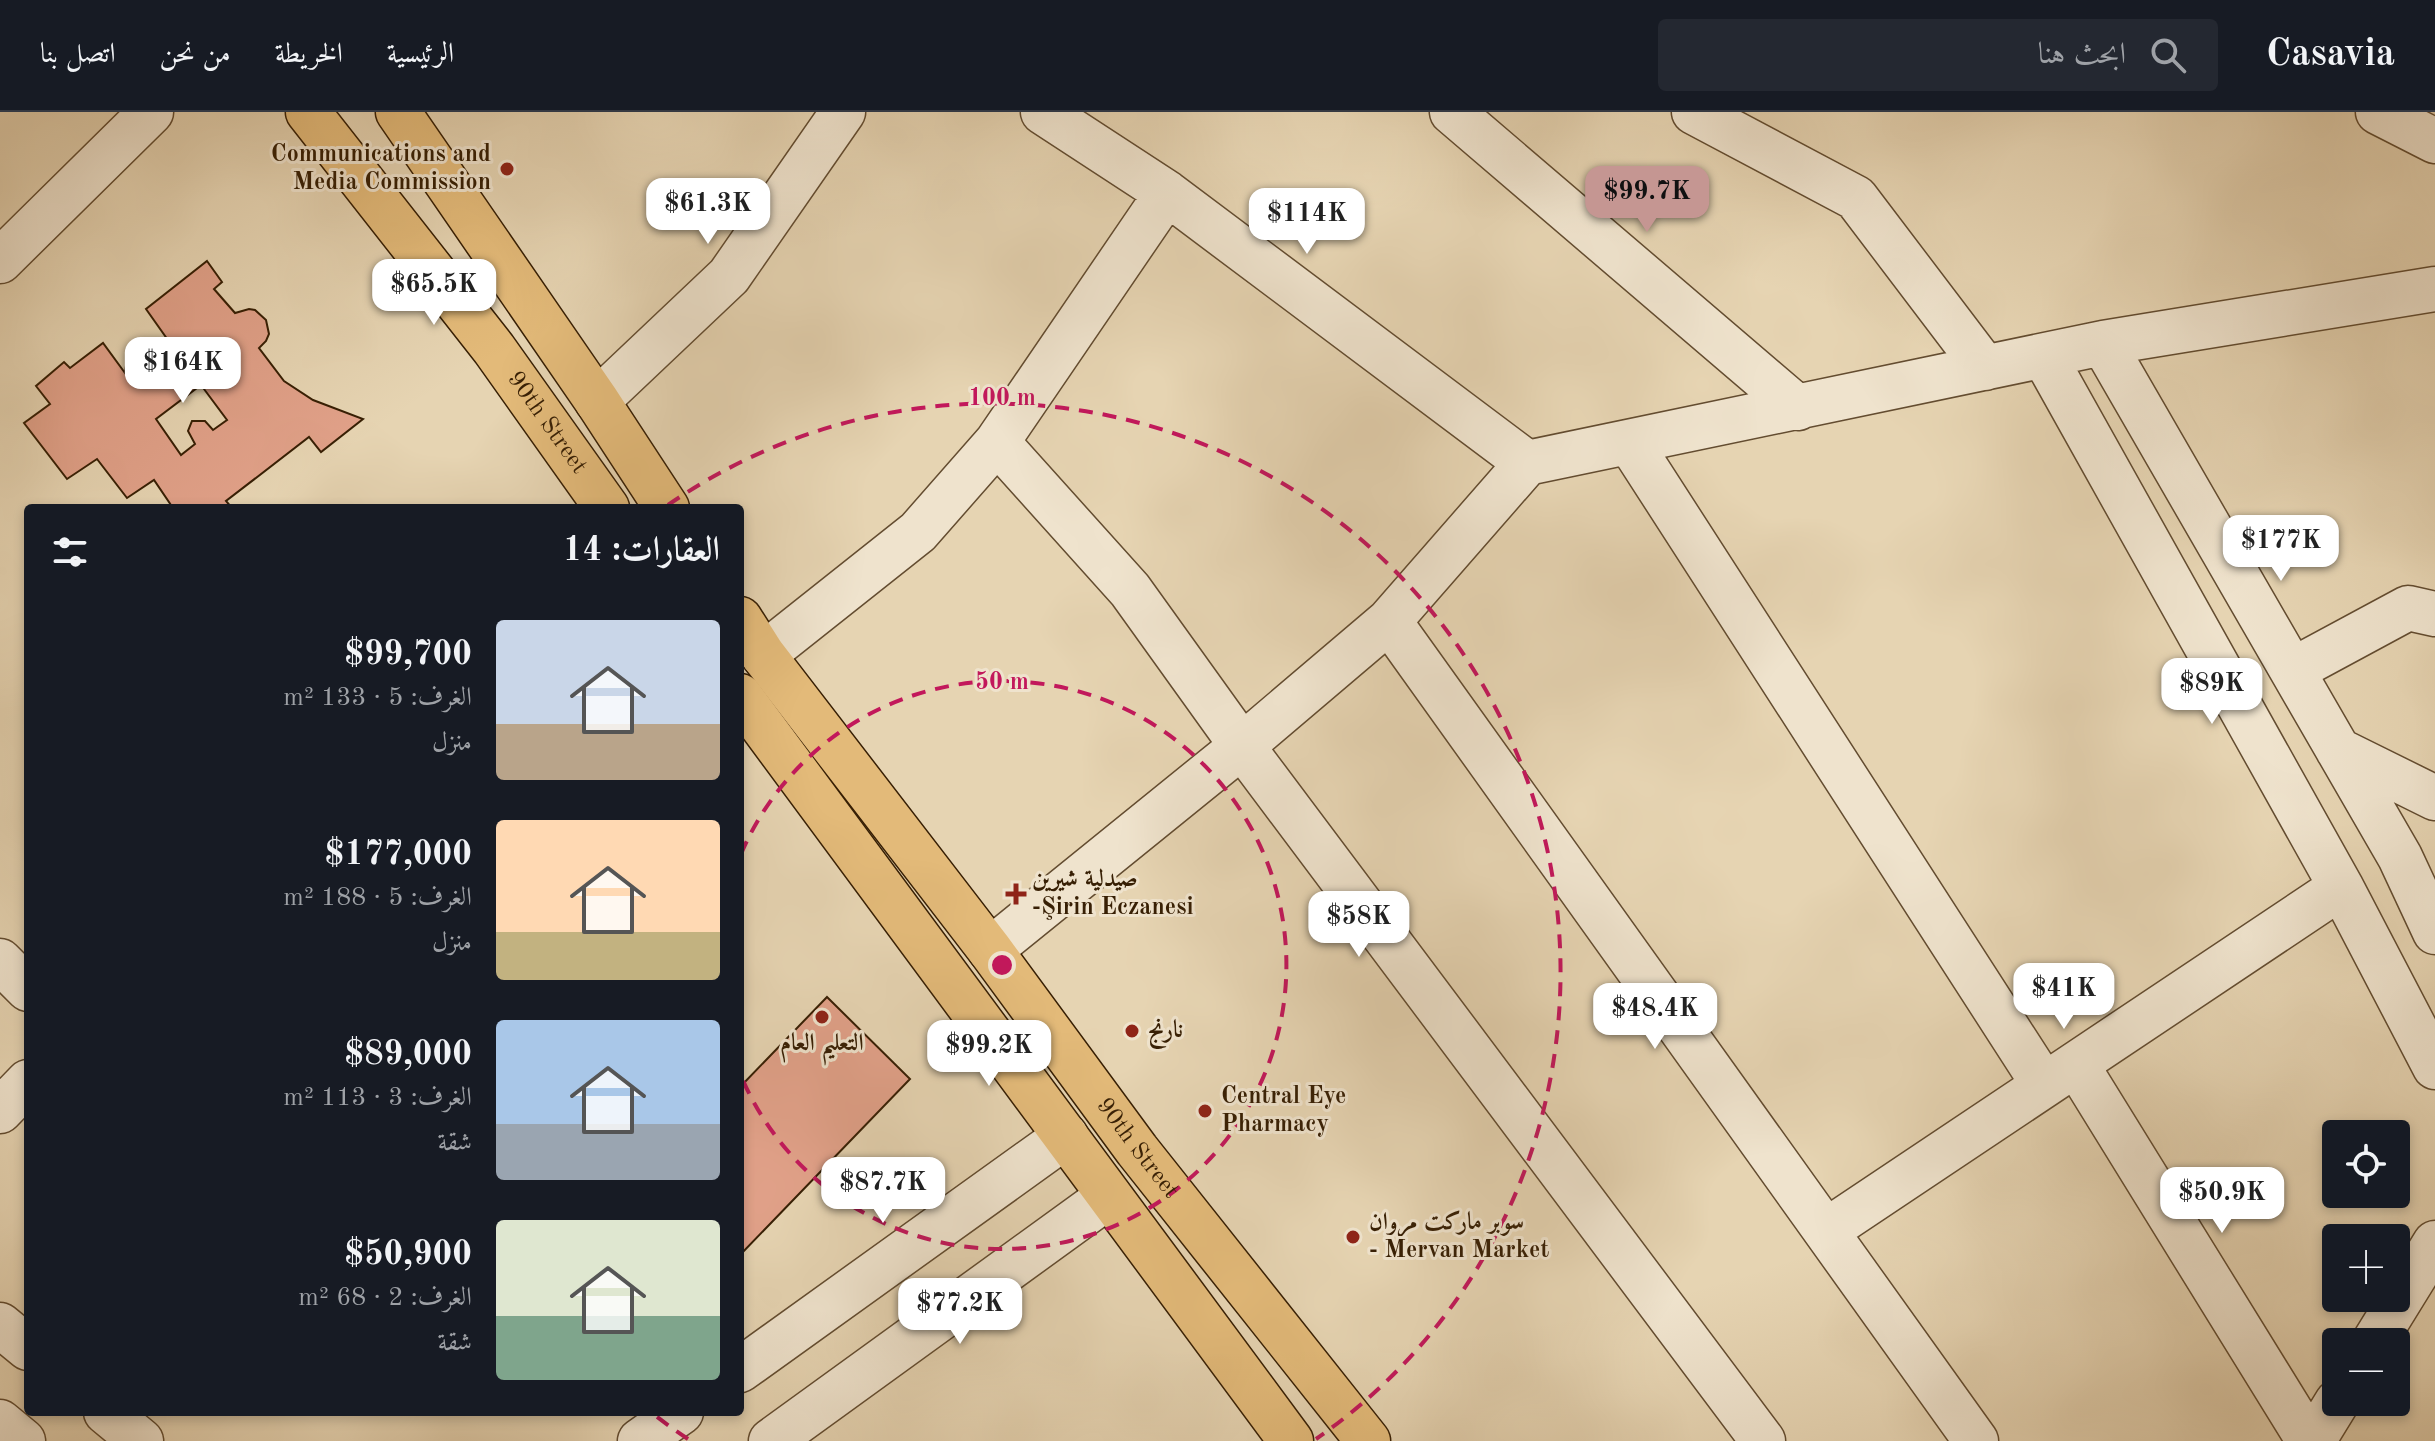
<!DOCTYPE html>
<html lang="ar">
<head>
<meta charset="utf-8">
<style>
	body { margin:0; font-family:"Old Standard TT",Amiri,serif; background:#242831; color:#f1f3f6; direction:rtl; height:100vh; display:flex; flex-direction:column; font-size:30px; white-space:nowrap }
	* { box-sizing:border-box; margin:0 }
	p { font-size:26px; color:#9ea1a6 }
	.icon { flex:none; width:44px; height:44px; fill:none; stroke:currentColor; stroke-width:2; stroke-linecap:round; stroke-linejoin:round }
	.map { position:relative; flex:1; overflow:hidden; direction:ltr }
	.drawer { position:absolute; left:24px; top:392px; width:720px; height:912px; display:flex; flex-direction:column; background:#171b24; border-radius:8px; box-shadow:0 4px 12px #0003; direction:rtl }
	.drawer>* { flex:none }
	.fabs { position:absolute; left:2322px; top:1008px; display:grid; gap:16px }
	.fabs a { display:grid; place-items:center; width:88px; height:88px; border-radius:8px; background:#171b24; box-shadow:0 4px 12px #0003; font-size:40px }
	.price { position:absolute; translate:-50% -68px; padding:0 18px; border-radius:16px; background:#fff; color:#222; font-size:26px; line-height:52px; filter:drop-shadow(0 2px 4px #0008) }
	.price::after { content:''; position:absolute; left:50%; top:48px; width:24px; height:18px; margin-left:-12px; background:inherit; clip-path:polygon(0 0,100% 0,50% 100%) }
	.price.active { background:#c59692; color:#111 }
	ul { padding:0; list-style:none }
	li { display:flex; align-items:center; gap:24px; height:200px; padding:0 24px }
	li span { display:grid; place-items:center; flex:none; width:224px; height:160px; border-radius:8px; color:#555 }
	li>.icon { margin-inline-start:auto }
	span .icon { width:96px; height:96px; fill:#fffc; stroke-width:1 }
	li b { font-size:34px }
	h2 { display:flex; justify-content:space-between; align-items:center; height:96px; padding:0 24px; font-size:34px }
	header { display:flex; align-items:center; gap:48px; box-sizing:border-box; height:112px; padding:0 40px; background:#171b24; border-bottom:2px solid #363941 }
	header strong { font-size:38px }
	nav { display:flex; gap:44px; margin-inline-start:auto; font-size:28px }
	.search { width:560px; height:72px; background:#242831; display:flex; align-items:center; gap:20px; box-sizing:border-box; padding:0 28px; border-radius:8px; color:#9ea1a6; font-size:30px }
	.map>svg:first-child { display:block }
</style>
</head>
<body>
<header>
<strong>Casavia</strong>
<div class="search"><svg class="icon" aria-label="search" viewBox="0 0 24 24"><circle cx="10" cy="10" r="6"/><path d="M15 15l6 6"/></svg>ابحث هنا</div>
<nav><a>الرئيسية</a><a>الخريطة</a><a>من نحن</a><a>اتصل بنا</a></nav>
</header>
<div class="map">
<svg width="2435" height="1329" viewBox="0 0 2435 1329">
	<rect width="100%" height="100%" fill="#e6d4b2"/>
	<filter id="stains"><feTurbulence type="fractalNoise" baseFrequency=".0025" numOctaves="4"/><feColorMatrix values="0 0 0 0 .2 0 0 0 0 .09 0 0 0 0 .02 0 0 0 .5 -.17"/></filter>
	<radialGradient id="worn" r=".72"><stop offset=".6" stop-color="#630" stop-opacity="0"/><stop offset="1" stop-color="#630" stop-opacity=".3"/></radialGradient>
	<!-- building -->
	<path fill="#e1a189" stroke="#371f04" stroke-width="2" fill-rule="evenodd" d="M207,149l15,21 -8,7 21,24 14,-4 6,1 11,10 3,14 -3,7 -7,7 25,33 29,19 50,19 -42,33 -12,-15 -83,64 6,7h-59l-19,-28 -27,18 -30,-39 -30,20 -43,-56 26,-19 -14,-18 28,-24 6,6 33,-25 22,30 2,-15 10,-13 14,-6 19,4 -24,-34zM201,273l26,35 -14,10 -8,-9h-13l-4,10 7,13 -14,11 -25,-36z
		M827,885l83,82 -170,176v-168z"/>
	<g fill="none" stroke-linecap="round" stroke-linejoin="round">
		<defs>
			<path id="minor" d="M1043,0l124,81 360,270
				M1452,0l346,296
				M1694,0l162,86 129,170
				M2378,0l57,29
				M0,149l151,-149
				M2103,231l297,514 35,75
				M2044,244l297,531 94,180
				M597,289l132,-125 114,-164
				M997,330l133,148 112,156 521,695
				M1630,331l414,642
				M1389,509l587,820
				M763,543l155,-123 79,-90 170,-249
				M2293,558l115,-62 27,6
				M2338,638l97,48
				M990,838l252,-204 147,-125 138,-158 576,-120 332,-54
				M0,849l28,28
				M2076,952l233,377
				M0,999l28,-29
				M1826,1119l515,-344
				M0,1213l28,23
				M2374,1230l61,-99
				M740,1258l326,-234
				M106,1300l35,29
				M0,1310l23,19
				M640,1329l41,-29
				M771,1329l338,-245
				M2313,1329l24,-39"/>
			<g id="major">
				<path id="s1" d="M308,0l186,237 113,159"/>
				<path d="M398,0l199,289 70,107"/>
				<path id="s2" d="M740,507l23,36 227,295 147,200 231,291"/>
				<path d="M740,584l551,745"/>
			</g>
		</defs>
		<!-- minor casing -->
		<use href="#minor" stroke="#634c30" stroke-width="47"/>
		<!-- major casing -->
		<use href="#major" stroke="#371f04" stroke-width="47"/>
		<!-- minor -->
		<use href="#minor" stroke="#efe3cd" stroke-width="44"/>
		<!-- major -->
		<use href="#major" stroke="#e3ba79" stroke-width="44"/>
	</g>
	<!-- distance rings -->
	<g fill="none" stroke="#c2185b" stroke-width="4" stroke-dasharray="14 10">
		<path d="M741 742A284 284 0 1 1 741 964"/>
		<path d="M688 1327A568 568 0 0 1 652 1301M668 393A568 568 0 1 1 1316 1327"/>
	</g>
	<!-- markers -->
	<g fill="#8f2418" stroke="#efe3cd" stroke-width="3">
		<circle cx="507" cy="57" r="8"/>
		<path d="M1012 770h8v8h8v8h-8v8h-8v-8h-8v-8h8z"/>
		<circle cx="822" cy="905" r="8"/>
		<circle cx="1132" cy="919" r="8"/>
		<circle cx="1205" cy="999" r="8"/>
		<circle cx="1353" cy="1125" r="8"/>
	</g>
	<g text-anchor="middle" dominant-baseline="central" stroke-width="6" stroke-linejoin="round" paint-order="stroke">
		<!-- poi labels -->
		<g font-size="24" font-weight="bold" fill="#371f04" stroke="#efe3cd" text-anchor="start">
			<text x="491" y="43" text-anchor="end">Communications and<tspan x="491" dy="28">Media Commission</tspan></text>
			<text x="1032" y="768">صيدلية شيرين<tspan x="1032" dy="28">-Şirin Eczanesi</tspan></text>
			<text x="1148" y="919">نارنج</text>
			<text x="822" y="932" text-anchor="middle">التعليم العام</text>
			<text x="1221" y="985">Central Eye<tspan x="1221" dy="28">Pharmacy</tspan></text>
			<text x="1369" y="1111">سوبر ماركت مروان<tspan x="1369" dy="28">- Mervan Market</tspan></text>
		</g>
		<!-- street labels -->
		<g font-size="24" fill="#371f04" stroke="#efe3cd">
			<text stroke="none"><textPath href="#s1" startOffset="392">90th Street</textPath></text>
			<text stroke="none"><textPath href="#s2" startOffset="662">90th Street</textPath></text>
		</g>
	</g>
	<circle cx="1002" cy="853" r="12" fill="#c2185b" stroke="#efe3cd" stroke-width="4"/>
	<g font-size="24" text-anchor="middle" font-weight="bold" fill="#c2185b" stroke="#efe3cd" stroke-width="6" stroke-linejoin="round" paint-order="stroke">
		<text x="1002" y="293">100 m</text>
		<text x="1002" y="577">50 m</text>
	</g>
	<rect width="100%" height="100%" filter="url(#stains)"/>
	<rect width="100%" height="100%" fill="url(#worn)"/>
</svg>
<div class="fabs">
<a><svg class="icon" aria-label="locate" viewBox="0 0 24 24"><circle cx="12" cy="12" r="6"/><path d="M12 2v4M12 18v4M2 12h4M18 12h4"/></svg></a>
<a>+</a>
<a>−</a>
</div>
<b class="price active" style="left:1647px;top:122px">$99.7K</b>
<b class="price" style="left:708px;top:134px">$61.3K</b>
<b class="price" style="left:1307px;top:144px">$114K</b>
<b class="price" style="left:434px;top:215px">$65.5K</b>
<b class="price" style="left:183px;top:293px">$164K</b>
<b class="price" style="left:2281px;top:471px">$177K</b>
<b class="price" style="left:2212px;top:614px">$89K</b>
<b class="price" style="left:1359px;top:847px">$58K</b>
<b class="price" style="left:2064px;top:919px">$41K</b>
<b class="price" style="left:1655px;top:939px">$48.4K</b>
<b class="price" style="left:989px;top:976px">$99.2K</b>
<b class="price" style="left:883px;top:1113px">$87.7K</b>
<b class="price" style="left:2222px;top:1123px">$50.9K</b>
<b class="price" style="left:960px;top:1234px">$77.2K</b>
<section class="drawer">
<h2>العقارات: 14<svg class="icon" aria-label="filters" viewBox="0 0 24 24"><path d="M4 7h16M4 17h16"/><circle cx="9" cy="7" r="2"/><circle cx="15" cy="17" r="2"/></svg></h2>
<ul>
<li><span style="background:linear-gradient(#c9d6e8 65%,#b9a48a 0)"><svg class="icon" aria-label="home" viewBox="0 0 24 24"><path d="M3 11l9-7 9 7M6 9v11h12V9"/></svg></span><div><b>$99,700</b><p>الغرف: 5 · 133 m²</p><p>منزل</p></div></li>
<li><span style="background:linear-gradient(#ffd9b3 70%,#c2b280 0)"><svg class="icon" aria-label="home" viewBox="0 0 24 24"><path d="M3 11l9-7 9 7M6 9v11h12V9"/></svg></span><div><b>$177,000</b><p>الغرف: 5 · 188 m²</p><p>منزل</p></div></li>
<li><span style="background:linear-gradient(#a9c7e8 65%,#9aa5b1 0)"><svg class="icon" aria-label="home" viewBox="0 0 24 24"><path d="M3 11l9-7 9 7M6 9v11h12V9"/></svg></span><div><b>$89,000</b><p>الغرف: 3 · 113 m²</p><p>شقة</p></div></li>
<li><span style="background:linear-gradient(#dfe7d0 60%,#7fa58c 0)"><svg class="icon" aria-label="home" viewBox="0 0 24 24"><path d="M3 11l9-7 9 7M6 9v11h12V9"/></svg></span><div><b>$50,900</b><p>الغرف: 2 · 68 m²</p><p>شقة</p></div></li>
</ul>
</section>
</div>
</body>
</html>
